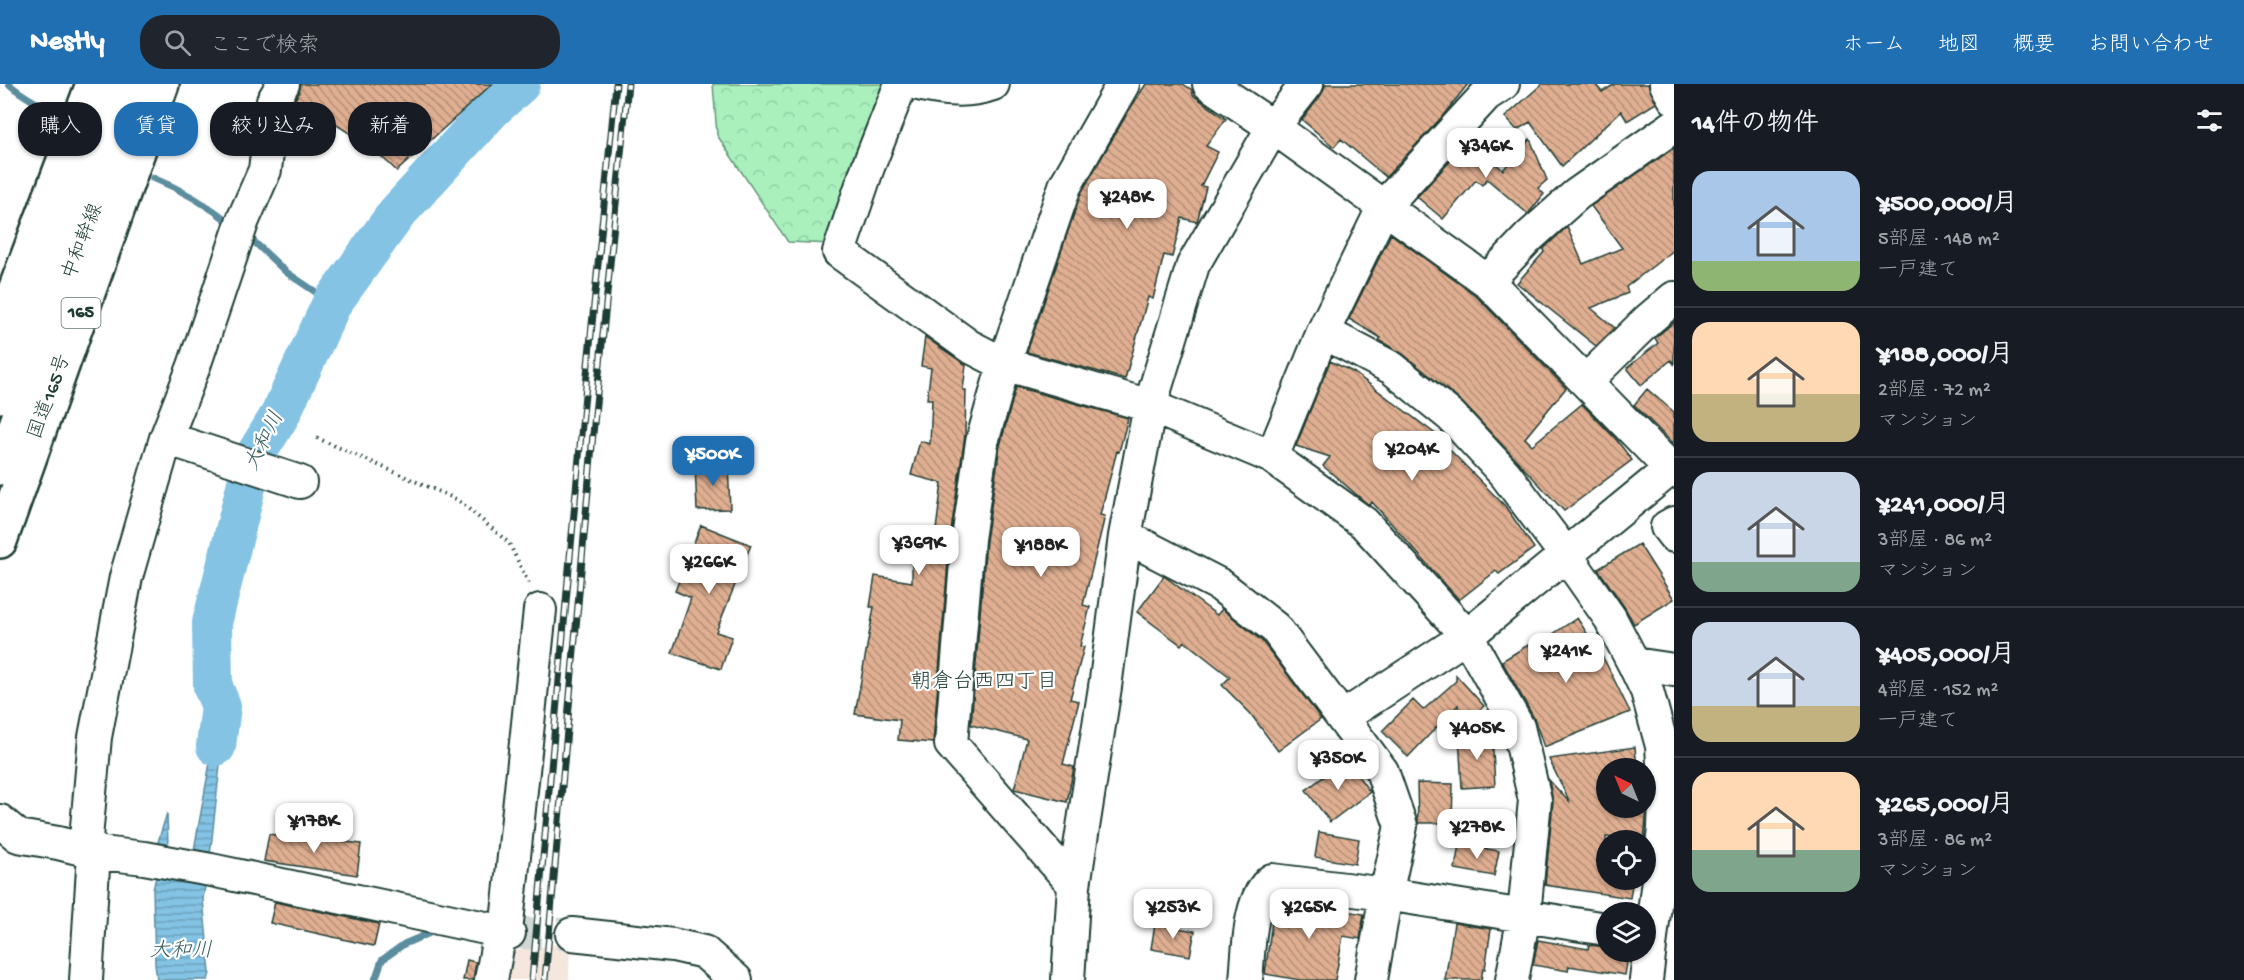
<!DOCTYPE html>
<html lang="ja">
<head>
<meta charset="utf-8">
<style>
	body { margin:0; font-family:"Gochi Hand","Klee One",sans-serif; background:#20242c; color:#f1f3f6; height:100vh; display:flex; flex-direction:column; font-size:22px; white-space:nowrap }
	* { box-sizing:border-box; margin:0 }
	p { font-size:20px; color:#9ea1a6 }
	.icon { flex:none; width:33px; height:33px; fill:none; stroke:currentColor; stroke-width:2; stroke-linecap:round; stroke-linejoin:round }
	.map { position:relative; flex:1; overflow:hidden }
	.details { display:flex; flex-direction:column; background:#171b24; width:570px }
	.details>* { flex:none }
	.top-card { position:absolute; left:18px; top:18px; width:570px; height:54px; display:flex; gap:12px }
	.needle { width:39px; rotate:317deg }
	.controls { position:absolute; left:1596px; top:674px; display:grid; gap:12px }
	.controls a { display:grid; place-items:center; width:60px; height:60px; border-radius:50%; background:#171b24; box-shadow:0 2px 4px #0004; font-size:30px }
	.price { position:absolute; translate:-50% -51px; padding:0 14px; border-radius:12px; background:#fff; color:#222; font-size:20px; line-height:39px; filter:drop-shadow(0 2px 3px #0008) }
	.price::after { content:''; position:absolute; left:50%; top:36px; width:18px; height:14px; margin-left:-9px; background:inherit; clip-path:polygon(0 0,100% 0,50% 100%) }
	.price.on { background:#1f6fb2; color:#fff }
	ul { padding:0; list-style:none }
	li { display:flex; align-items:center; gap:18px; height:150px; padding:0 18px }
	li+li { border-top:2px solid #363941 }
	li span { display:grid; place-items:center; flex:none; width:168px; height:120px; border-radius:18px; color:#555 }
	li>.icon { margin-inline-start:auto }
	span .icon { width:72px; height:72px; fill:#fffc; stroke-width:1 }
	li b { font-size:26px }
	h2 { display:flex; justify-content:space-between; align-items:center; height:72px; padding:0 18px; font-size:26px }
	.tag { padding:0 21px; border-radius:24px; background:#171b24; box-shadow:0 2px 4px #0004; font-size:21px; line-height:54px }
	.tag.on { background:#1f6fb2; color:#fff }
	header { display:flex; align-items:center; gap:36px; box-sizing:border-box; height:84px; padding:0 30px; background:#1f6fb2; color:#fff }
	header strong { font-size:28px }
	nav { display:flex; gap:33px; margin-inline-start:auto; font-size:21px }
	.search { width:420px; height:54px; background:#20242c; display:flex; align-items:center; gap:15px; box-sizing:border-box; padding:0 21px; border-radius:24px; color:#9ea1a6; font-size:22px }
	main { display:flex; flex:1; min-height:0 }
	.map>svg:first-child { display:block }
</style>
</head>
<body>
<header>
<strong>Nestly</strong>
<div class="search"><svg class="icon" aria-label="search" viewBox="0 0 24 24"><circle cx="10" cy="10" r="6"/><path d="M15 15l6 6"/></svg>ここで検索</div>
<nav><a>ホーム</a><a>地図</a><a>概要</a><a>お問い合わせ</a></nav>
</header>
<main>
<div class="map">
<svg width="1674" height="896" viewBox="0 0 1674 896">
	<defs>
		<pattern id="forest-crowns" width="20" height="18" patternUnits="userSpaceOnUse" patternTransform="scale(1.5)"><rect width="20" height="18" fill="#a9f0bd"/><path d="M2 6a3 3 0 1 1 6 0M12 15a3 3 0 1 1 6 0" fill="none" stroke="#91cfa3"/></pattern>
		<pattern id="water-rules" width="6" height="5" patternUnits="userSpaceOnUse" patternTransform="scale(1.5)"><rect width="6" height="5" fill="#84c3e4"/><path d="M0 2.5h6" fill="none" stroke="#6ba0ba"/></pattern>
		<pattern id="building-back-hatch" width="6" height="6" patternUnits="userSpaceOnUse" patternTransform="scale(1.5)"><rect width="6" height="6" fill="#e0af92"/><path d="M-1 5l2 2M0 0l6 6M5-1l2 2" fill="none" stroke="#b59078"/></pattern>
	</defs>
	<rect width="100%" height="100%" fill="#fff"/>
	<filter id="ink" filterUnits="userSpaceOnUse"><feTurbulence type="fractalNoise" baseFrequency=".0167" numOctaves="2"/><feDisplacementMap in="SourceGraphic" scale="12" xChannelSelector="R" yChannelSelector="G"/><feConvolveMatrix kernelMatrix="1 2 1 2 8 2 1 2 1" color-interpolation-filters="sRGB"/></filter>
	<g filter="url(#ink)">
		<!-- built -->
		<path fill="#f6e7de" d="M570,859l-1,37h-63l5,-29z"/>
		<!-- forest -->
		<path fill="url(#forest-crowns)" stroke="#649678" stroke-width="1.5" d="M713,0h194l-74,160 -45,-2 -71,-107z"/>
		<!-- water -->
		<path fill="url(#water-rules)" stroke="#5c8d9e" stroke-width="1.5" d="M216,606l15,13 -11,62 -9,82 -8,52 7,74 -2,7h-51l-2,-16 -2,-74 8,-35 -3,-13 9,-29 1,33 22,26 22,-120 -6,-6z"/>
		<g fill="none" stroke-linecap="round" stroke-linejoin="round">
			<!-- stream -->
			<path stroke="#5c8d9e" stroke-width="7" d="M9,0c13,12 28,18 43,29
				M153,94c30,12 55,27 80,47
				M247,151l39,37 46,31
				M375,896l7,-20 22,-16 33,-14"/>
			<!-- river -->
			<path stroke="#84c3e4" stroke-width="40" d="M216,662l5,-40 -8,-19 -1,-64 41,-164 27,-44 52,-112 65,-90 96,-105 27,-24"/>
		</g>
		<!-- building -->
		<path fill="url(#building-back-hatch)" stroke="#1f3d34" stroke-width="1.5" d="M301,0h191l-95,87 -26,-24 -62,-40 -23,38 4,-38 9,-14z
			M1146,0h37l9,6 1,5 33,24 -20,27 12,6 -17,34 5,1 -9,35 -15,-4 -10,39 -8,-2 -11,44 -5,-2 -23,82 -98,-27 54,-159 47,-81z
			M1326,0h142l-27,34 -55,59 -45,-38 -7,8 -32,-27 19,-25z
			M1542,0h53l7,8 13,-8h33l8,19 -29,18 -6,-10 -59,55 -32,-44 -13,8 -12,-13z
			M1530,55l17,41 -9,8 6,6 -16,20 -41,-35 -5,6 -6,-5 -33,39 -26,-22 52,-56 34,29z
			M1674,64v102l-48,37 2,6 -37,15 24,20 -19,18 -79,-63 27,-31 -1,-3 24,-22 16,37 39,-16 -31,-42z
			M1391,150l84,61 91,93 -41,50 7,7 50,-41 33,34 17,22 -68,51 -102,-109 -59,-48 -21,-12 -3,-2 2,-2 -32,-19z
			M1674,238v42l-3,-4 -30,25 -14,-17 31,-25 -3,-5z
			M925,253l41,28 -3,25h3l-1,45 -15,103 -17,205 -35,-3 2,-20 -45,-6 19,-107h-4l5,-31 37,6v-24h9v-13h13l8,-62 -31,-8 9,-34 10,3 2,-45h-5l4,-31 -10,-2z
			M1330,277l23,11 89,67 -1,2 64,65 29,42 -35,26 -3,-3 -37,29 -87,-98 -3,3 -5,-4 -41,-35 7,-9 -34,-11z
			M1016,303l112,31 -9,34 -2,-1 -17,64 5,1 -22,89 7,2 -10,39 4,1 -14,52 9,2 -16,63 11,3 -7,35 -53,-13 13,-50 -56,-14 15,-184 14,-95z
			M1647,305l27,23v33l-40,-40z
			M728,379l2,46 -33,1 -2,-45z
			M701,441l50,20 -35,87 16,5 -11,32 -49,-16 19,-55 -16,-7z
			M1639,460l35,55 -40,25 -9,-16 -27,-39z
			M1164,492l53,39 5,-6 40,32 59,78 -43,32 -28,-38 -28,-28 8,-8 -46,-36 -3,4 -44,-33z
			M1577,534l28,43 25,51 -86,35 -10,-29 -32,-57 31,-19 2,4z
			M1456,591l28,31 -25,23 -1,-24 -50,52 -26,-26 31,-31 10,10 33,-29z
			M1492,650l3,52 -33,2 -3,-52z
			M1635,663l2,21h-31v39h41l-3,33 -38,-3v42h27l-3,19 -85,-13 8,-83 -4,-22 21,23 -21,-44z
			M1346,676l24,32 -40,30 -24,-32z
			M1417,699l36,1 -1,39h-34z
			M1319,748l40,7 -4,25 -40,-7z
			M269,750l46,8 1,-4 45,6 -4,31 -93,-14z
			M1459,760l40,7 -5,25 -39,-7z
			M1278,816l86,14 -4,25 -17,-3 -8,44h-35l-35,-6 8,-61z
			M275,818l104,22 -5,22 -104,-23z
			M1454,839l37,6 -6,40h-2l-2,11h-36z
			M1155,840l40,7 -5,25 -39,-7z
			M1538,856l50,9 1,-4 17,2v4h23l-4,24 -56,-9 -1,5 -35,-6z
			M467,876l9,2 -3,18h-10z"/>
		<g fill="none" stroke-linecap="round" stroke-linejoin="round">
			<!-- minor-tunnel -->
			<path stroke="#d2d8d6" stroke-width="32" stroke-dasharray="32 16" stroke-linecap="butt" d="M509,849l63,1"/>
			<defs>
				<path id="minor" d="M901,0l-33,83 -29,85 130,94 35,18 146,42 122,51 92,66 103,113 51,91 17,73 -11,115 -12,65
					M918,0c25,6 50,9 75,0
					M1209,0l64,43 214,154 187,191
					M1666,0l8,14
					M1487,197l42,-44 47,-42 98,-69
					M1323,248l69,36 59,48 54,58 61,81 44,63 24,46 13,27 15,55 3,51 -1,32 -18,151
					M1586,297l62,-61 26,-22
					M166,354l134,44
					M1272,373l51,-125 61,-126 102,-111 17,-11
					M1674,439l-7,4 7,9
					M1125,452l95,49 55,43 107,143 19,55 -15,68 -15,86
					M1634,580l40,6
					M1343,633l124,-81 207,-170
					M0,737l18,15 40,7 36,9 50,6 67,12 298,63
					M1074,801l-123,-141 17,-205 14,-97 22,-78 61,-178 58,-102
					M506,848l34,-322
					M572,850l101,11 31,7 32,28
					M86,896l8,-128 -8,-14 9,-101 31,-160 40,-139 28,-72 49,-146 22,-50 8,-69 10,-17
					M491,896l9,-48
					M1068,896l6,-95 31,-198 20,-151 25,-130 43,-141 80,-138 34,-43
					M1246,896c3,-29 2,-82 26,-100l114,14 220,35"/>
				<path id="major" d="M0,312l114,-312
					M0,384l143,-384"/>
				<path id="highway" d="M0,246l93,-246
					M0,457l162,-457"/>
			</defs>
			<!-- minor casing -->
			<use href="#minor" stroke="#1f3d34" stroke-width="36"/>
			<!-- major casing -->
			<use href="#major" stroke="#1f3d34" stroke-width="38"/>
			<!-- highway casing -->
			<use href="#highway" stroke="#1f3d34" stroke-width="38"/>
			<!-- path -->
			<path stroke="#1f3d34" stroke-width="4" stroke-dasharray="1.5 4.5" stroke-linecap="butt" d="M317,354l141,62 51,43 21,43"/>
			<!-- minor -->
			<use href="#minor" stroke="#fff" stroke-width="32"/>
			<!-- major -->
			<use href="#major" stroke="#fff" stroke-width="33"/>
			<!-- highway -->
			<use href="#highway" stroke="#fff" stroke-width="33"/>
			<defs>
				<path id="rail" d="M532,896l49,-545 35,-351
					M545,896l48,-546 35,-350"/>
			</defs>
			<!-- rail casing -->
			<use href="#rail" stroke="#1f3d34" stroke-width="7"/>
			<!-- rail -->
			<use href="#rail" stroke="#fff" stroke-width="4.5" stroke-dasharray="14" stroke-linecap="butt"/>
		</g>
	</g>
	<g text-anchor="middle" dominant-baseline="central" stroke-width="4.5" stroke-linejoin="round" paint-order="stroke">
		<!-- shield labels -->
		<rect fill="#fff" stroke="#627771" stroke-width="1.5" x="61.5" y="214" width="39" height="30" rx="4.5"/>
		<g font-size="18" font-weight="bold" fill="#1f3d34">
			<text x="81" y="229">165</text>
		</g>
		<!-- street labels -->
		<g font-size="20" fill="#1f3d34" stroke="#fff">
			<text transform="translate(84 158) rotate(-69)">中和幹線</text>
			<text transform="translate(51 313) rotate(-70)">国道165号</text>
		</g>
		<!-- water labels -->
		<g font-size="21" font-style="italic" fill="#385e60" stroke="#fff">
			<text transform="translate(266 358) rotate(-64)">大和川</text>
			<text x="181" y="868">大和川</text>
		</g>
		<!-- neighbourhood labels -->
		<g font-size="21" fill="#1f3d34" stroke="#fff">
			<text x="984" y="599">朝倉台西四丁目</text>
		</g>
	</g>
</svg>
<div class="controls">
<a><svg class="needle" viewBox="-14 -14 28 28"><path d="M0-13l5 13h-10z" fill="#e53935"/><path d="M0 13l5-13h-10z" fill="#9ea1a6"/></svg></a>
<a><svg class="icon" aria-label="locate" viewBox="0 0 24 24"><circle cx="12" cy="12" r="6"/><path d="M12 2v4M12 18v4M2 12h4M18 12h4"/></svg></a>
<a><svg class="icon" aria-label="layers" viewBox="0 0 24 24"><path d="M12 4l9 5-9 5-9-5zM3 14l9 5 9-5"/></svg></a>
</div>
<b class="price" style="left:1486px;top:95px">¥346K</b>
<b class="price" style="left:1127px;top:146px">¥248K</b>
<b class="price" style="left:1412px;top:398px">¥204K</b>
<b class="price on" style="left:713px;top:403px">¥500K</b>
<b class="price" style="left:919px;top:492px">¥369K</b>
<b class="price" style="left:1041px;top:494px">¥188K</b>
<b class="price" style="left:709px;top:511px">¥266K</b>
<b class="price" style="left:1566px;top:600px">¥241K</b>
<b class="price" style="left:1477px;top:677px">¥405K</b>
<b class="price" style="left:1338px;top:707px">¥350K</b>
<b class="price" style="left:314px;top:770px">¥178K</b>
<b class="price" style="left:1477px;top:776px">¥278K</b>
<b class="price" style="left:1173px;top:856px">¥253K</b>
<b class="price" style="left:1309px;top:856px">¥265K</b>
<div class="top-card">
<a class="tag">購入</a>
<a class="tag on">賃貸</a>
<a class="tag">絞り込み</a>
<a class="tag">新着</a>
</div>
</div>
<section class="details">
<h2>14件の物件<svg class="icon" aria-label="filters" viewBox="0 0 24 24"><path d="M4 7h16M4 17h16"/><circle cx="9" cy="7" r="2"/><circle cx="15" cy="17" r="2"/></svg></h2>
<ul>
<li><span style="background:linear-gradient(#a9c7e8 75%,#8fb573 0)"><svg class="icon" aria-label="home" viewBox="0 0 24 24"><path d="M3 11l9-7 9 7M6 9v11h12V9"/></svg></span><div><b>¥500,000/月</b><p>5部屋 · 148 m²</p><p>一戸建て</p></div></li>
<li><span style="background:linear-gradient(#ffd9b3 60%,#c2b280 0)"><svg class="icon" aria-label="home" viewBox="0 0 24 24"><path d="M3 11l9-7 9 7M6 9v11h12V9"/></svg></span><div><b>¥188,000/月</b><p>2部屋 · 72 m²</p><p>マンション</p></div></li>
<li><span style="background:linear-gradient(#c9d6e8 75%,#7fa58c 0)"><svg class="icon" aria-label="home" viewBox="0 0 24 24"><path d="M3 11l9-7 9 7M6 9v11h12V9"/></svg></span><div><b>¥241,000/月</b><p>3部屋 · 86 m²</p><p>マンション</p></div></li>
<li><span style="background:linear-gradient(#c9d6e8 70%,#c2b280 0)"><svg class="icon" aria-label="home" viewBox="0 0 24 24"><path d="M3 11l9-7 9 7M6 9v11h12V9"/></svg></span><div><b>¥405,000/月</b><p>4部屋 · 152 m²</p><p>一戸建て</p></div></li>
<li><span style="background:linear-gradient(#ffd9b3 65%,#7fa58c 0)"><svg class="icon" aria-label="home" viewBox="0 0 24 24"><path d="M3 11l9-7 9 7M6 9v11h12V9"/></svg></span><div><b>¥265,000/月</b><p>3部屋 · 86 m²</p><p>マンション</p></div></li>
</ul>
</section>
</main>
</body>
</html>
